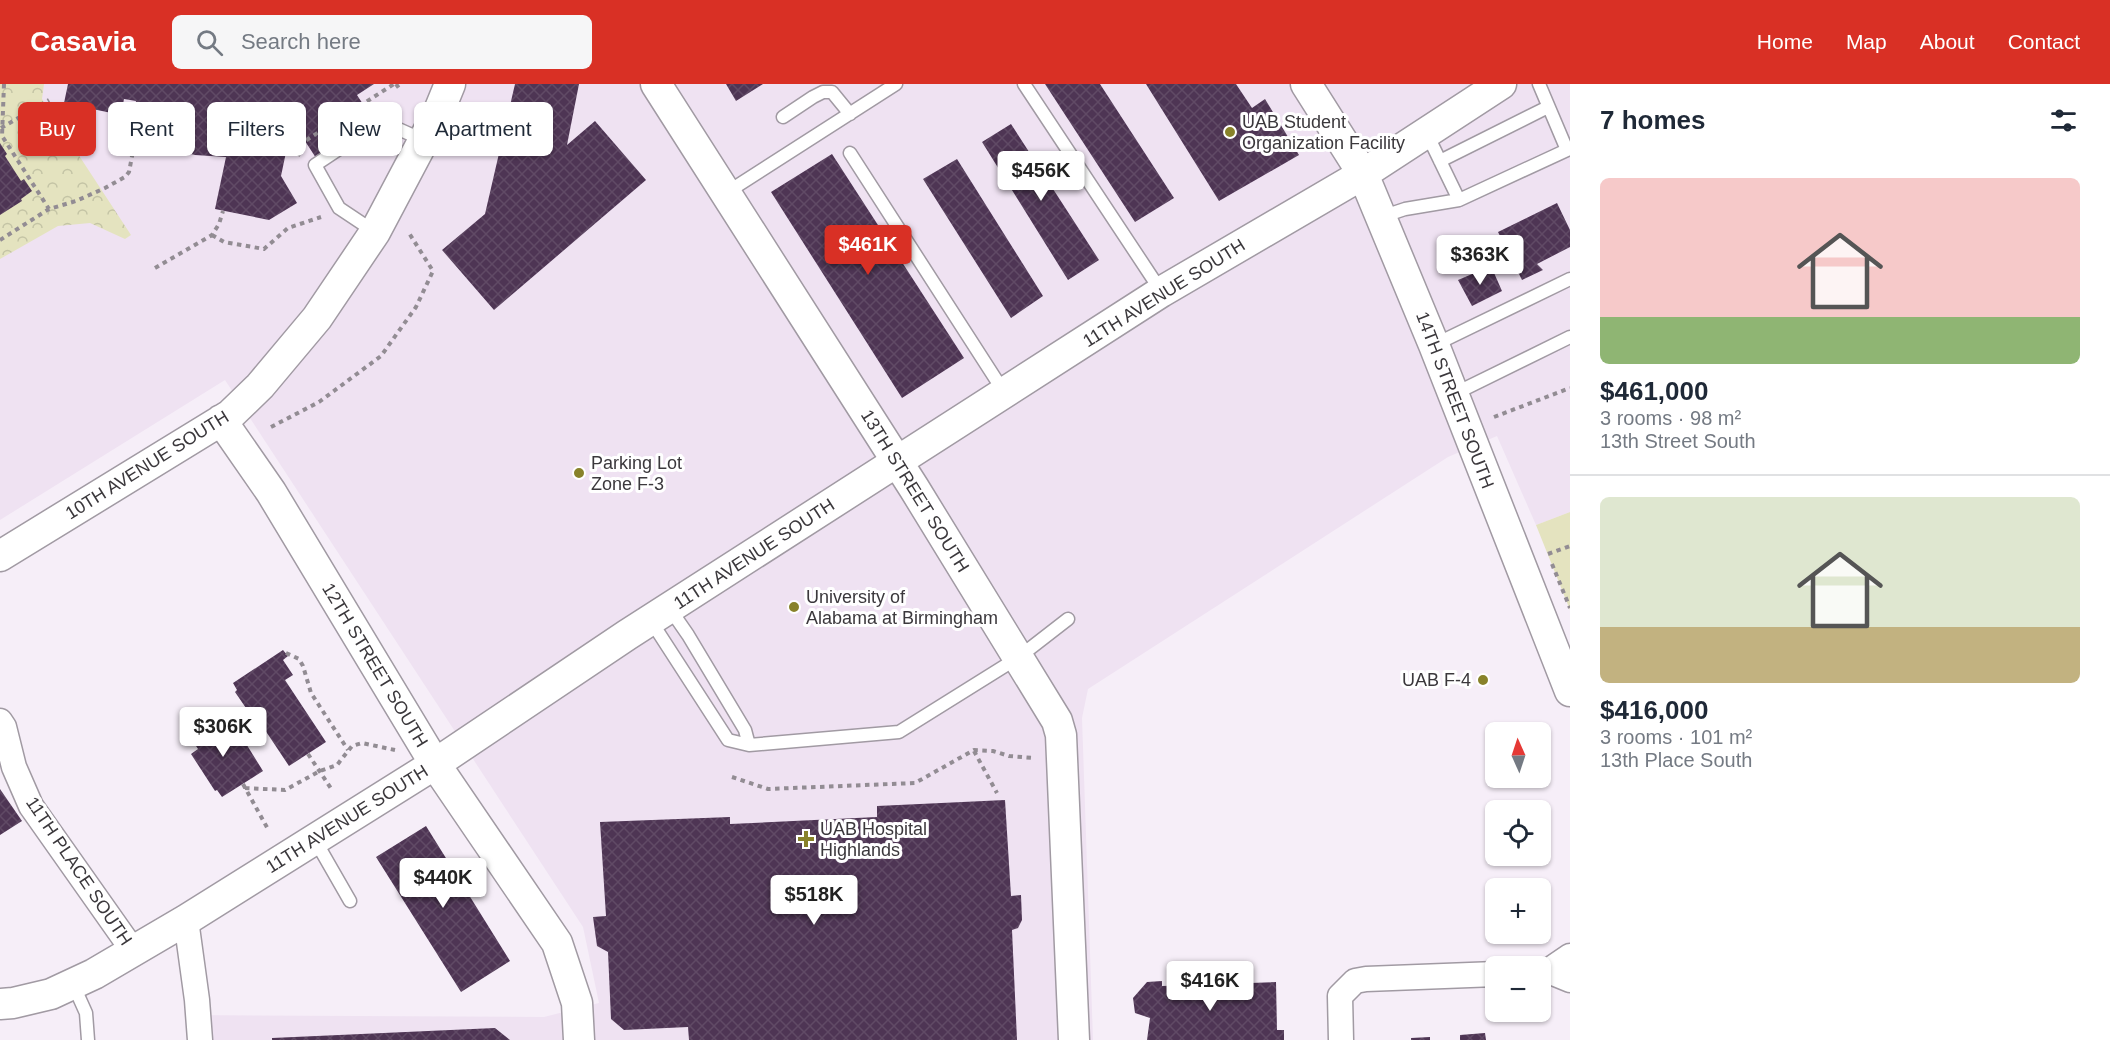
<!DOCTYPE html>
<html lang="en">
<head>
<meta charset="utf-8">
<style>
	body { margin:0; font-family:Arial,sans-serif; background:#f6f6f7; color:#1f2937; height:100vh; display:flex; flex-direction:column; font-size:22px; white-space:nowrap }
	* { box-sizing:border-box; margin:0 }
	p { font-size:20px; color:#747a83 }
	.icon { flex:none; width:33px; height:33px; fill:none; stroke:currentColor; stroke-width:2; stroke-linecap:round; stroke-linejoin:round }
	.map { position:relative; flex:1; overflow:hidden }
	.details { display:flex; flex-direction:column; background:#fff; width:540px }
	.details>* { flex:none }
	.hud { position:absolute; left:18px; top:18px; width:570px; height:54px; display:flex; gap:12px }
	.needle { width:39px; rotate:357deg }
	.controls { position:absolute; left:1485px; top:638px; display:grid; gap:12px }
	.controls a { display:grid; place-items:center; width:66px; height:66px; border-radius:9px; background:#fff; box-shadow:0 2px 4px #0004; font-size:30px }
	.price { position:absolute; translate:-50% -51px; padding:0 14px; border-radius:6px; background:#fff; color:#222; font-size:20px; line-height:39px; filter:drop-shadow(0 2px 3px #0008) }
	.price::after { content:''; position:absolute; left:50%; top:36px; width:18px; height:14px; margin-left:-9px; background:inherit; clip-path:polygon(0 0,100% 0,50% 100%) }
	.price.on { background:#d93025; color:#fff }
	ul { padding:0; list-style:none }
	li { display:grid; align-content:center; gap:12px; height:318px; padding:0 30px }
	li+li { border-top:2px solid #e0e1e3 }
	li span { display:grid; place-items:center; height:186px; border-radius:9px; color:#555 }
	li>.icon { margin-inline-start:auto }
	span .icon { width:108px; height:108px; fill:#fffc; stroke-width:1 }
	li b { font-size:26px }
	h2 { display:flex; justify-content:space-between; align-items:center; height:72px; padding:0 30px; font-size:26px }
	.tag { padding:0 21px; border-radius:9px; background:#fff; box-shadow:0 2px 4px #0004; font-size:21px; line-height:54px }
	.tag.on { background:#d93025; color:#fff }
	header { display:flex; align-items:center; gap:36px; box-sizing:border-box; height:84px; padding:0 30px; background:#d93025; color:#fff }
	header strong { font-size:28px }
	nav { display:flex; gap:33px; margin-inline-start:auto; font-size:21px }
	.search { width:420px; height:54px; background:#f6f6f7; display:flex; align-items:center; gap:15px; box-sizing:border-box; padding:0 21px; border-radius:9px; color:#747a83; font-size:22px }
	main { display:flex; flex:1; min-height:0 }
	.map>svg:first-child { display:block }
</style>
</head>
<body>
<header>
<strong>Casavia</strong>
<div class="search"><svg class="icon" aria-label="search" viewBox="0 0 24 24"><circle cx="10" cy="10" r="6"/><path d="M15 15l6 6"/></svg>Search here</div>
<nav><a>Home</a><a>Map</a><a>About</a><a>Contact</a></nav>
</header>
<main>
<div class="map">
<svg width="1570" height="956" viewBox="0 0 1570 956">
	<defs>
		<pattern id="park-crowns" width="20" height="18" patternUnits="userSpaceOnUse" patternTransform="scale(1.5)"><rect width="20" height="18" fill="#e4e3bf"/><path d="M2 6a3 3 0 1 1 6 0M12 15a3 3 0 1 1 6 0" fill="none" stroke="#c4c4a5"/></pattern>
		<pattern id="building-cross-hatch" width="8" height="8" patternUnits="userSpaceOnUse" patternTransform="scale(1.5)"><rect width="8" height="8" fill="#4e3554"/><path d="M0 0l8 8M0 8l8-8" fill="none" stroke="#604a65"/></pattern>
	</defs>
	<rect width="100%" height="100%" fill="#f6eef8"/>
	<!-- built -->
	<path fill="#efe2f2" d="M0,0h1570v428l-34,13 -39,-89 -49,21 -360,232 -6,29 11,322h-906l-1,-25 358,2 55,-14 -16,-76 -358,-547 -225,140z"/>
	<!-- green -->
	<path fill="#e4e3bf" d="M1570,428v98l-34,-85z"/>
	<!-- park -->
	<path fill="url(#park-crowns)" d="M0,0h44l-2,15 89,136 -6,4 -35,-16 -32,3 -58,33z"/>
	<!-- building -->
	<path fill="url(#building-cross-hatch)" d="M68,0h306l-17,11 17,26 -58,37 -11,-17 -16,-3 -8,38 16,27 -28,17 -54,-11 11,-52 -31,-2 -21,-5 -27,-10 -3,13 -18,-4 10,-48 -12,-2 -3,16 -57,-12z
		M515,0h64l-12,61 28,-24 51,59 -152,130 -52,-60 43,-36z
		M726,0h37l-27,17z
		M1045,0h55l74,114 -39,24z
		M1146,0h90l16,24 13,-9 34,56 -80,46z
		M1011,40l88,136 -31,20 -86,-138z
		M0,59l7,11 -2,2 16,25 3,-2 8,12 -11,8 1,2 -22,14z
		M832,70l132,204 -62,40 -131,-206z
		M957,75l86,137 -32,22 -88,-139z
		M1557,119l13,27v17l-33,17 6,6 -21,10 -24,-48z
		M1491,182l11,25 -30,15 -14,-26z
		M283,566l5,6 -5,4 10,15 -8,5 41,62 -37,24 -38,-57 -3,2 -13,-19 2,-2 -4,-7z
		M215,635l9,14 6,-3 9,15 6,-3 18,29 -41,26 -5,-7 -2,1 -24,-37 7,-5 -9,-14z
		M0,705l22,32 -22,14z
		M1005,716l6,96 10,-1 1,25 -4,8 -6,2 5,110h-328l-1,-13 -64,3 -13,-11 -3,-67 -11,-6 -4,-29 13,-1 -6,-94 130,-5v7l147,-7v-11z
		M426,742l84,135 -49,31 -85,-135z
		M1162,897v5l114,-4 1,48h7v10h-137l3,-22 -15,-5 -2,-15 14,-16z
		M495,944l15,12h-238v-2z
		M1485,949l1,7h-26v-5z
		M1430,953v3h-19v-2z"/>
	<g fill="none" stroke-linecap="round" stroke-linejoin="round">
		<defs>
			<path id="service" d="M1024,0l137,207
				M783,33l30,-20 10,-5h9l18,22
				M1427,50l32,66 108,-50 -28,-66
				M850,69l154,239
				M1440,77l108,-54
				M726,109l170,-109
				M1381,133l24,-8 54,-9
				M375,148l-36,-24 -24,-43 57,-38 13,-4 38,17
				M1434,261l136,-66
				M1454,310l116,-57
				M670,525l18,26 57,95 4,15
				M651,537l77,119 21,5 150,-13 120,-75 49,-38
				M315,756l35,61
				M73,900l13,29 2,27"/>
			<path id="minor" d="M0,637l4,6 10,40 17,39 103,146
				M186,836l11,80 3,40
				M1540,887h8l22,9
				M1548,887l22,-15
				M1341,956l-1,-44 15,-15 11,-2 130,-5"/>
			<path id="tertiary" d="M656,0l258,404 143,233 4,14 13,305
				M1306,0l57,90 71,171 136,346
				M221,336l50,72 164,272 122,179 20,60 2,37
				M0,472l230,-141 30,-29 57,-68 58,-86 64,-121 11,-27
				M0,920l13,-1 38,-9 43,-20 92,-54 249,-156 192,-129 534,-343 202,-118 138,-90"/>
		</defs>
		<!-- service casing -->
		<use href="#service" stroke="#a19aa3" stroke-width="15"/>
		<!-- minor casing -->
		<use href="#minor" stroke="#a19aa3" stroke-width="27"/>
		<!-- tertiary casing -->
		<use href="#tertiary" stroke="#a19aa3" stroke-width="33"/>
		<!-- path -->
		<path stroke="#928c93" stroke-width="4" stroke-dasharray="4.5 4.5" stroke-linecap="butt" d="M4,0l-2,52 47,73
			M396,0l5,7
			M1,44l48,-28
			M298,72l7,-15 89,-57
			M212,151l12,7 40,7 24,-21 33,-11
			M0,156l49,-31 27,-8 29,-13 20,-11 4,-5 4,-21
			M155,184l57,-33 7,-11 4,-13
			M1494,333l76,-29
			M271,343l48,-25 62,-46 35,-49 17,-36 -24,-38
			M1548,470l22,-8
			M1552,480l18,44
			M286,569l13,6 4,7 8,27 37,57
			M974,667l23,42
			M308,670l24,36
			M732,693l36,12 147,-6 59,-33 19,1 16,5 25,2
			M243,700l26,47
			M245,704l40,2 35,-19 17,-6 15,-19 10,-3 33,7"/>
		<!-- service -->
		<use href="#service" stroke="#fff" stroke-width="12"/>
		<!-- minor -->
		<use href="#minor" stroke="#fff" stroke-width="24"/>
		<!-- tertiary -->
		<use href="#tertiary" stroke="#fff" stroke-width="30"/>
	</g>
	<!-- markers -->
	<g fill="#88822a" stroke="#fff" stroke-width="2">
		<circle cx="1230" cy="48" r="6"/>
		<circle cx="579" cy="389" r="6"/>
		<circle cx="794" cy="523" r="6"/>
		<circle cx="1483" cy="596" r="6"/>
		<path d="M803 746h6v6h6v6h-6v6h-6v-6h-6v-6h6z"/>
	</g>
	<g text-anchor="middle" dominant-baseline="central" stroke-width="6" stroke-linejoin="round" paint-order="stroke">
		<!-- poi labels -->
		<g font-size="18" fill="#3b383c" stroke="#fff" text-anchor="start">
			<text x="1242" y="38">UAB Student<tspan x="1242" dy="21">Organization Facility</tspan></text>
			<text x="591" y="379">Parking Lot<tspan x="591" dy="21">Zone F-3</tspan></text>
			<text x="806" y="513">University of<tspan x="806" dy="21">Alabama at Birmingham</tspan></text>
			<text x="1471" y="596" text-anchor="end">UAB F-4</text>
			<text x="820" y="745">UAB Hospital<tspan x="820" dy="21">Highlands</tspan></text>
		</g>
		<!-- street labels -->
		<g font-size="18" fill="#3b383c" stroke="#fff">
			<text transform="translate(1164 209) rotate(-32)">11TH AVENUE SOUTH</text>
			<text transform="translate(1455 316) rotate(69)">14TH STREET SOUTH</text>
			<text transform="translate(147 381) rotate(-32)">10TH AVENUE SOUTH</text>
			<text transform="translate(915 407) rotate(58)">13TH STREET SOUTH</text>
			<text transform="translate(754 470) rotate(-33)">11TH AVENUE SOUTH</text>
			<text transform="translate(375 581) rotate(59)">12TH STREET SOUTH</text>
			<text transform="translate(347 735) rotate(-32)">11TH AVENUE SOUTH</text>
			<text transform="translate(79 787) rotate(56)">11TH PLACE SOUTH</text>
		</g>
	</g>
</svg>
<div class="controls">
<a><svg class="needle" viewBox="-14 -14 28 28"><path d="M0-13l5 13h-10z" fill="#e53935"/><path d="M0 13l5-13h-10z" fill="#747a83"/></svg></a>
<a><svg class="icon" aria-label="locate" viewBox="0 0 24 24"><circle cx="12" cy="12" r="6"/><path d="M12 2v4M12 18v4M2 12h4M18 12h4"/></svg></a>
<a>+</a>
<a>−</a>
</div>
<b class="price" style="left:1041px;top:118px">$456K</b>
<b class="price on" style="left:868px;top:192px">$461K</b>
<b class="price" style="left:1480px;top:202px">$363K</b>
<b class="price" style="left:223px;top:674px">$306K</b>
<b class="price" style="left:443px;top:825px">$440K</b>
<b class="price" style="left:814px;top:842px">$518K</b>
<b class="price" style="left:1210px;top:928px">$416K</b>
<div class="hud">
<a class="tag on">Buy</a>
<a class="tag">Rent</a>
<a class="tag">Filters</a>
<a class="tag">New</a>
<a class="tag">Apartment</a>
</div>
</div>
<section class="details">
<h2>7 homes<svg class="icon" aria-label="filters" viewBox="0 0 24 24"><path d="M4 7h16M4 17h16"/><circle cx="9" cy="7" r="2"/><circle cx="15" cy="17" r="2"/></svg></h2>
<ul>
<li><span style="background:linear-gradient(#f6c9c9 75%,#8fb573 0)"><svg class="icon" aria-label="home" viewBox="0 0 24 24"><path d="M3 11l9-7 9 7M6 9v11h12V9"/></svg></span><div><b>$461,000</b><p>3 rooms · 98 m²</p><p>13th Street South</p></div></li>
<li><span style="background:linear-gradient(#dfe7d0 70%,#c2b280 0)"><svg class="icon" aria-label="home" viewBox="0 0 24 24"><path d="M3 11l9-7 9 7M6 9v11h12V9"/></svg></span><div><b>$416,000</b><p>3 rooms · 101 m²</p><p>13th Place South</p></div></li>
</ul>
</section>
</main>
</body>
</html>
